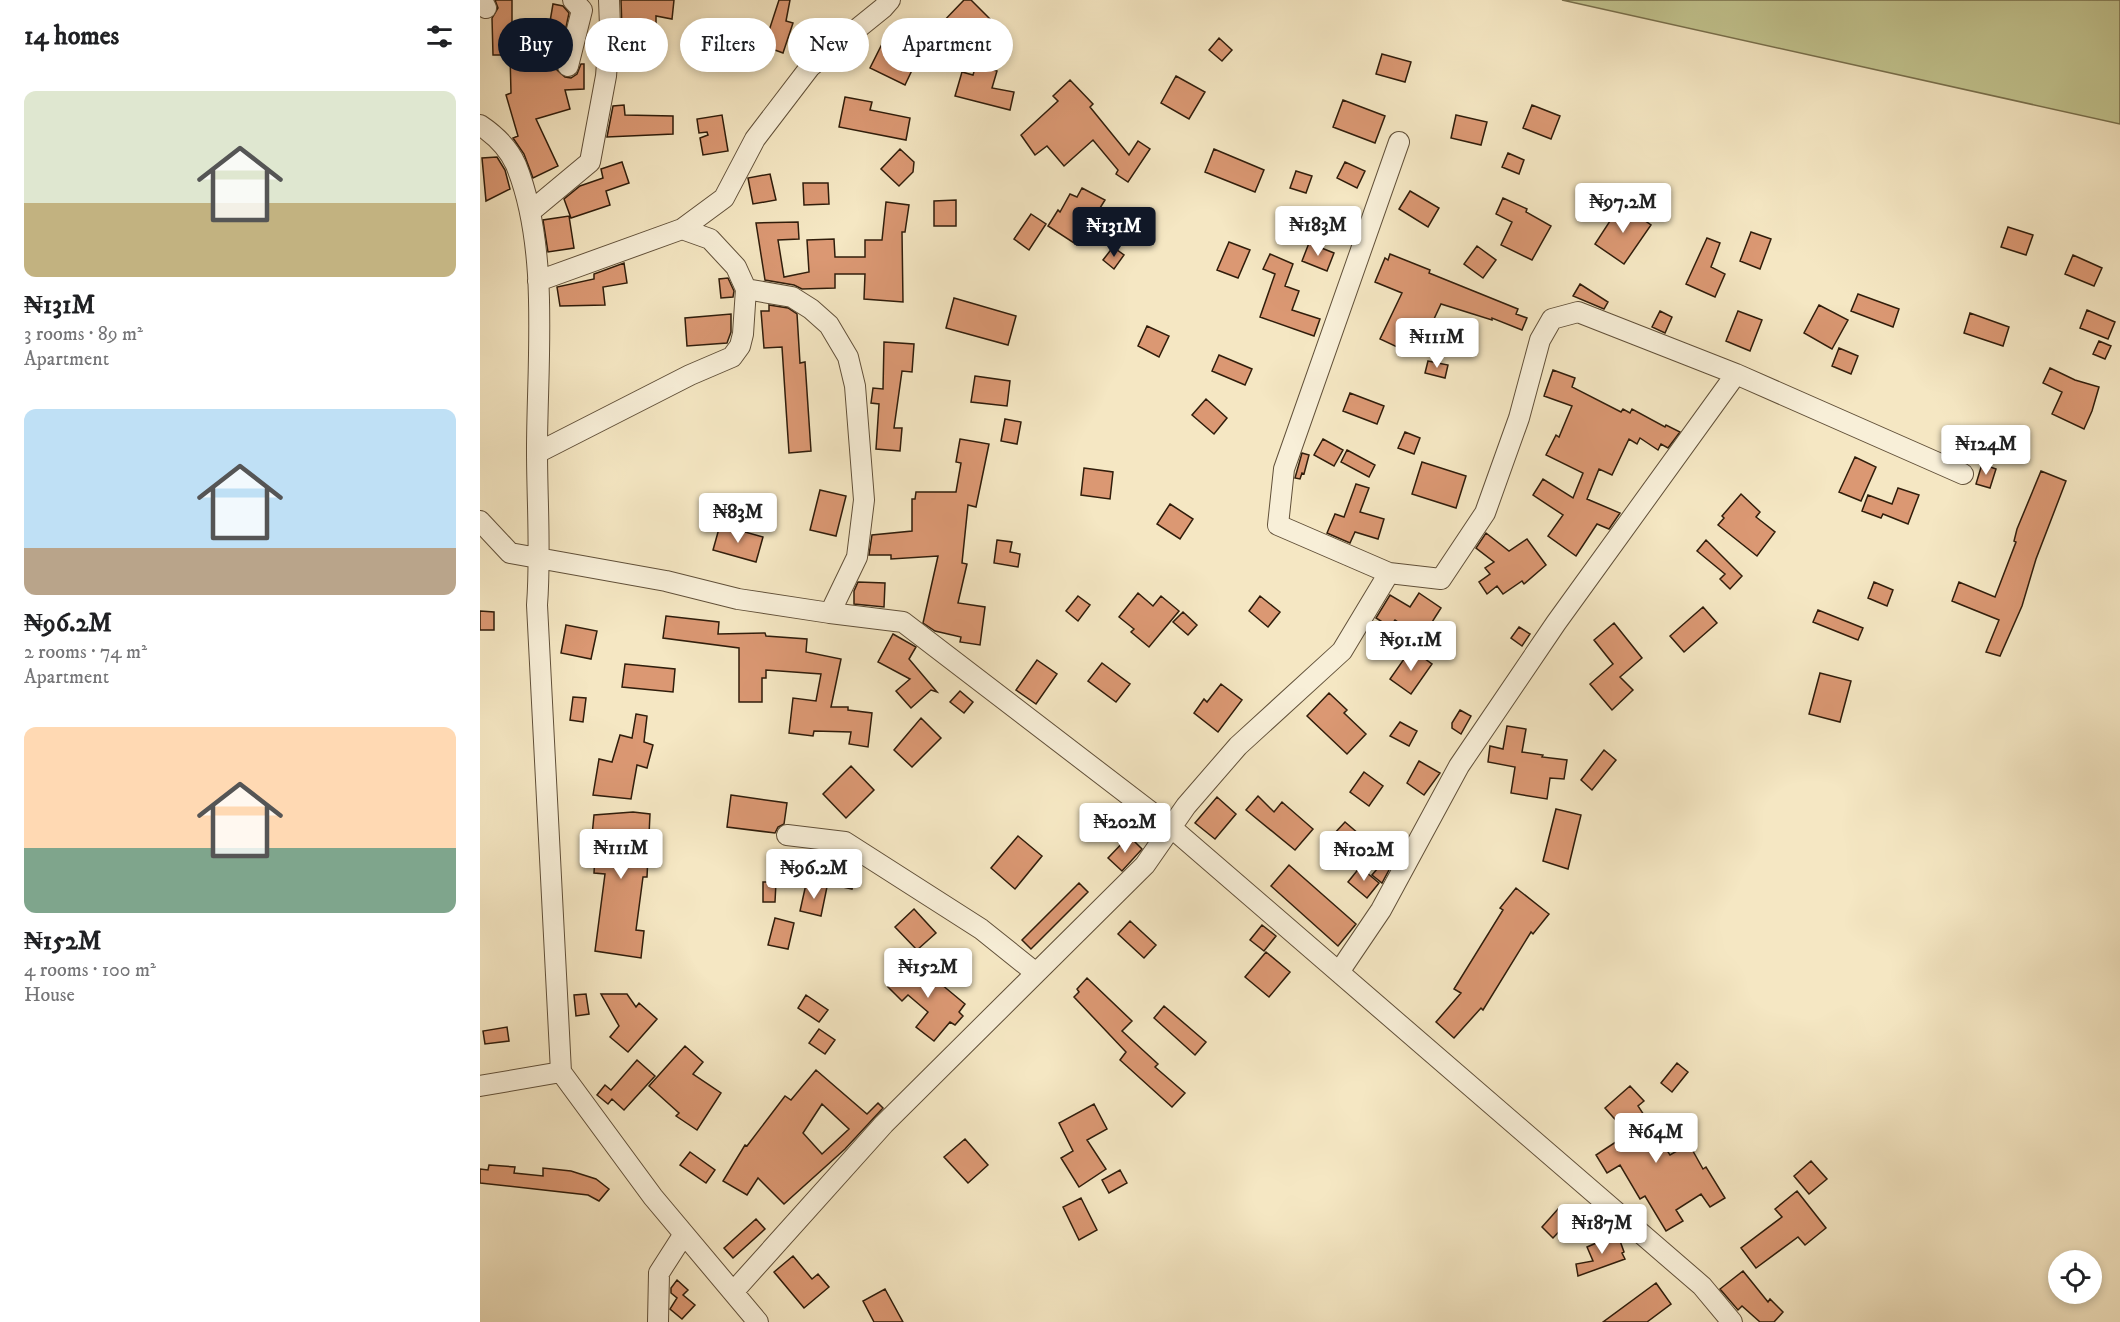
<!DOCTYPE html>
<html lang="en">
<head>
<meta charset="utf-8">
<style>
	body { margin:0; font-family:"IM FELL DW Pica",serif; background:#f6f6f6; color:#202124; height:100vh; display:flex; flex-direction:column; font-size:22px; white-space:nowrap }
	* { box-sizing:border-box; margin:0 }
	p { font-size:20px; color:#757577 }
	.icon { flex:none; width:33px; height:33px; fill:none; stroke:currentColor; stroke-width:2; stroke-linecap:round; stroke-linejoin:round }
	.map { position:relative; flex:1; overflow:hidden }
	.panel { display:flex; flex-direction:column; background:#fff; width:480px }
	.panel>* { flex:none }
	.top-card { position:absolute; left:18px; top:18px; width:570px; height:54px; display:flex; gap:12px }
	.buttons { position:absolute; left:1568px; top:1250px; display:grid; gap:12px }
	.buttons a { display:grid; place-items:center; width:54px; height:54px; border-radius:50%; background:#fff; box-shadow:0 3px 9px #0003; font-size:30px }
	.price { position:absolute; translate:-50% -51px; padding:0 14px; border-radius:6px; background:#fff; color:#222; font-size:20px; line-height:39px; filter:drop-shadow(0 2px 3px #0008) }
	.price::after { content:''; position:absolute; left:50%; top:36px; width:18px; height:14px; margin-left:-9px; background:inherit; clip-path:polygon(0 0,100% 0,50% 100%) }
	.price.on { background:#111827; color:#fff }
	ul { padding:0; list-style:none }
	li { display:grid; align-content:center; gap:12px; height:318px; padding:0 24px }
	li span { display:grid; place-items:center; height:186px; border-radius:12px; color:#555 }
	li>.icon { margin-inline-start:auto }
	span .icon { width:108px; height:108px; fill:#fffc; stroke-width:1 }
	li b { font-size:26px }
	h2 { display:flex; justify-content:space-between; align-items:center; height:72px; padding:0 24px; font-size:26px }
	.pill { padding:0 21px; border-radius:27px; background:#fff; box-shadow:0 3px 9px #0003; font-size:21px; line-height:54px }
	.pill.on { background:#111827; color:#fff }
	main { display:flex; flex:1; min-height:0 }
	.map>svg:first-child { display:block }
</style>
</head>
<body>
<main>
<section class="panel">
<h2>14 homes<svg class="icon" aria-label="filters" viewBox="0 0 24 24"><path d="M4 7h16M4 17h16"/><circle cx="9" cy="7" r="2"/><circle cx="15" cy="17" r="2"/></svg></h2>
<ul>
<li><span style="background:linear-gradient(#dfe7d0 60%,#c2b280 0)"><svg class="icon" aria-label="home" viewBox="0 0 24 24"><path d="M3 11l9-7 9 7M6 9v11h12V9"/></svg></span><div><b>₦131M</b><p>3 rooms · 89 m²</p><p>Apartment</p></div></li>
<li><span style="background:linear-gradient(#bfe0f5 75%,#b9a48a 0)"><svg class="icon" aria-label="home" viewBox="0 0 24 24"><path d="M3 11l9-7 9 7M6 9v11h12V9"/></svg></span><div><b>₦96.2M</b><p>2 rooms · 74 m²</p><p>Apartment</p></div></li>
<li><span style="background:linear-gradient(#ffd9b3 65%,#7fa58c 0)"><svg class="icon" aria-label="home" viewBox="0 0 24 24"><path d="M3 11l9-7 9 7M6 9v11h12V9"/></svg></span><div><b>₦152M</b><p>4 rooms · 100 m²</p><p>House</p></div></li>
</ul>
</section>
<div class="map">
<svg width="1640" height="1322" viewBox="0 0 1640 1322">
	<rect width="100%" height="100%" fill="#f5e7c3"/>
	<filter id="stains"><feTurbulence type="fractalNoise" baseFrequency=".00333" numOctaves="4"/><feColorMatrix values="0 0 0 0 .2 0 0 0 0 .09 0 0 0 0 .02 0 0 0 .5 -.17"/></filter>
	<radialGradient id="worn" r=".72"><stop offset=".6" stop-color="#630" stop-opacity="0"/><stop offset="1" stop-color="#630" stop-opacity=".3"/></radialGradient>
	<!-- green -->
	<path fill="#c2c48f" stroke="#79704d" stroke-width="1.5" d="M1082,0h558v124z"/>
	<!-- building -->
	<path fill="#db9873" stroke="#301d0b" stroke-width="1.5" fill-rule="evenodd" d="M15,0h17v52h28l1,-14 6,1 6,-35 10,2 6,7 -12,57 8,7 6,1 6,-4 4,-10h3v25l-19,1 5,19 -34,10 22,47 -25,12 -9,-24 -11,-16 5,-2 -12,-41 5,-2 -1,-38h-17l-1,-37 6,-10z
		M141,0h53l-2,19 -16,-3v12l-34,1z
		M299,0h11l-4,21 7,2 -10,30 -19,-7z
		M484,0h7l21,21 -12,12 -13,-12 -31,37 -13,-11 -18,38 -35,-17 13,-26 21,10 28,-32 7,6z
		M739,38l13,12 -10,11 -13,-11z
		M902,54l29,8 -6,20 -29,-8z
		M496,65l21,6 -5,17 22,4 -4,18 -55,-14 7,-24 11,3z
		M696,76l29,16 -16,27 -28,-16z
		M590,80l23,24 -3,3 39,48 9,-14 12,8 -22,33 -12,-8 2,-4 -25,-30 -29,26 -17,-20 -12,9 -14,-20 37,-34 -5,-5z
		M365,97l27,5 -2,8 40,8 -4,22 -67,-13z
		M863,100l42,16 -10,27 -42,-16z
		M144,105l1,10 48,1v18l-66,3 6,-31z
		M1052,105l28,11 -9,23 -28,-11z
		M242,115l6,36 -25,4 -3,-17 8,-3 -1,-3 -8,1 -2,-14z
		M976,115l31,7 -6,23 -30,-7z
		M420,149l14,13 -1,10 -14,14 -18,-17z
		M734,149l50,21 -9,22 -50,-20z
		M1028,153l16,7 -5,14 -17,-7z
		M17,157l8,13 5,19 -24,12 -4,-43z
		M142,162l7,21 -23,8 4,14 -39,13 -7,-19 16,-13 23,-8 -2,-9z
		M865,162l20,9 -8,17 -20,-10z
		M816,171l16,5 -6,17 -16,-5z
		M290,174l6,26 -23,4 -5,-26z
		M323,183h25l1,21 -25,1z
		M602,188l23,12 -28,45 -29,-19 10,-16 2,2 10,-18 7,3z
		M930,191l29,17 -11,19 -29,-18z
		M1023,198l24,11 -1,3 25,14 -19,34 -31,-15 11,-23 -16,-8z
		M476,200v26h-22v-25z
		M406,202l23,3 -4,27h-3l1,70 -39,-3 1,-25h-30v14l-33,1 -8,-4 -29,-5 -9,-57 42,-1 1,17 -21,1 6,37 25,-5 -2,-32 27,-1 1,18h30v-17h17z
		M1141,204l30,21 -27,39 -29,-20z
		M551,214l15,10 -17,26 -15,-11z
		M89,216l5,32 -26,4 -5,-32z
		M1528,227l25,8 -7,20 -25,-8z
		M1271,232l20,7 -11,30 -20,-8z
		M1227,238l13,5 -9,24 14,7 -10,23 -29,-13z
		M749,242l21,8 -12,28 -21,-8z
		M829,243l25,10 -7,18 -25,-10z
		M997,246l19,14 -13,18 -19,-14z
		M633,247l11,8 -10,14 -11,-9z
		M790,254l23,10 -8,22 14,5 -7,19 28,9 -6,17 -54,-19 15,-43 -12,-5z
		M910,254l40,16 -1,3 89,36 -2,5 11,4 -5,12 -30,-12v2l-51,-16 -14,30 -7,-3 -10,22 -30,-14 22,-46 -27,-11 10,-24 3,2z
		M1593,255l29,13 -8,18 -29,-12z
		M144,263l3,20 -24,4 2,18 -45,1 -3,-19 37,-8v-5z
		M248,278l6,13 -1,6 -12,1 -2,-19z
		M1100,284l28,18 -4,7 -31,-13z
		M1378,294l41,15 -6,18 -42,-16z
		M474,298l62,18 -8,29 -62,-17z
		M289,305l19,3 9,6 3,49 5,-1 6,89 -22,2 -7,-106 -18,1 -3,-37h8z
		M1339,305l29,15 -16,29 -28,-16z
		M1607,310l28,12 -7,17 -28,-11z
		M1180,311l12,6 -7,16 -13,-6z
		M1258,311l24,9 -12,31 -24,-10z
		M1490,313l39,14 -6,19 -39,-13z
		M251,314v18l-4,11 -40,3 -2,-28z
		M667,326l22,10 -10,21 -21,-11z
		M1619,341l12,5 -6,13 -12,-5z
		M404,342l30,2 -2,28 -10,-1 -8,57h8l-2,23 -24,-2 3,-45 -8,-1 2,-15 10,1z
		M1359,348l19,8 -7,18 -19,-8z
		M739,355l33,14 -7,16 -33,-14z
		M948,361l20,4 -3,13 -20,-5z
		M1570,368l25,12 24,7 -7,24 -8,18 -32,-15 10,-22 -19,-9z
		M1073,370l22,8 -3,9 49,25 2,-3 7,4 2,-4 33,18 1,-2 14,7 -12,16 -7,-4 -3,6 -18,-12 -3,6 -8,-5 -17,36 -13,-6 -12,30 33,14 -11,16 -12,-5 -21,32 -28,-20 15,-21 -30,-20 10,-16 30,19 10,-25 -37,-18 10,-20 3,2 13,-31 -28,-10z
		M495,376l35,5 -3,25 -36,-4z
		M870,393l34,13 -7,18 -34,-13z
		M726,399l21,19 -13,16 -22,-19z
		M525,419l16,3 -4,22 -16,-3z
		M925,432l15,6 -6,16 -16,-6z
		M480,439l29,5 -13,63 -8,-2 -6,58 5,1 -9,39 27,4 -5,38 -20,-3 1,-5 -26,-6 -12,-8 15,-67 -47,3v-4h-22l3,-20 40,-4v-32h3l1,-7h40l5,-29 -5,-1z
		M843,439l20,11 -9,16 -20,-11z
		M867,450l28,15 -6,12 -28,-15z
		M822,453l7,2 -5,19 -2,-1 -2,6 -5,-1z
		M1375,457l21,10 -15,34 -22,-9z
		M942,462l44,14 -10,32 -44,-14z
		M1502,464l14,5 -6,19 -14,-4z
		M604,468l29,4 -3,27 -29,-4z
		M1561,471l25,10 -30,78 -14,47 -22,50 -14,-4 13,-32 -47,-19 7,-19 36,15 21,-55 -2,-1 3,-12z
		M876,484l13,4 -9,24 24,7 -6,20 -23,-7 -5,11 -23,-10 8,-19 9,3z
		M1418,488l21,7 -11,29 -25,-10 -2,4 -19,-7 6,-16 24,9z
		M340,490l26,6 -10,40 -26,-6z
		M1261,494l19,18 -4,5 19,15 -18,24 -39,-31 6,-7 -2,-2z
		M690,504l23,15 -13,20 -23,-15z
		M240,525l43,12 -7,25 -43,-12z
		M1006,533l23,18 18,-12 19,26 -22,19 -2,-3 -19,13 -6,-8 -10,8 -8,-12 11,-8 -5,-6 9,-6 -18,-14z
		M517,540l15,2 -2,10 10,2 -2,13 -24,-4z
		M1226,540l36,36 -12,13 -10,-10 5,-5 -28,-23z
		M378,582l27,1 -1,24 -30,-3v-13z
		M1394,582l19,8 -6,16 -19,-8z
		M658,593l15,13 8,-10 18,15 -30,36 -18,-15 3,-3 -15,-12z
		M939,593l22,15 -19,30 -27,-18 -5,7 -14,-9 14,-23 20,12z
		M598,596l12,9 -12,16 -12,-10z
		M780,596l20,16 -12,15 -19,-16z
		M1223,607l14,16 -33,29 -14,-16z
		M1338,610l45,18 -5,12 -45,-18z
		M0,611l14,1v18h-14z
		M703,612l14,13 -9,10 -15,-13z
		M186,616l53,6 -1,12 47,-1 1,3 41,3 -1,13 35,7 -10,48h17v3l24,3 -4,34 -19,-3 2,-12 -37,-1 -1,5 -24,-3 4,-35 23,3 5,-27 -55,-4v8h-4v24h-23v-54l-76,-10z
		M1134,623l28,35 -22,19 13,13 -21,20 -22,-26 23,-20 -19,-24z
		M86,625l31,6 -6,28 -30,-6z
		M1039,627l11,7 -8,12 -11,-8z
		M413,634l23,13 -7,12 28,33 -6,-2 -20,18 -15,-17 14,-12 -32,-17z
		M931,649l21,15 -21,30 -21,-15z
		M557,660l20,14 -21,30 -20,-14z
		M622,663l28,21 -14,18 -28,-21z
		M145,664l50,5 -2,23 -51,-5z
		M1340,673l31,8 -11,41 -31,-8z
		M741,684l21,16 -24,32 -24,-19 10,-14 3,3z
		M480,691l13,11 -9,11 -14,-11z
		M849,693l18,17 -3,3 22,21 -19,20 -40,-38z
		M93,697l13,1 -3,24 -13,-2z
		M980,710l11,6 -10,18 -9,-6v-5z
		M156,714l11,2 -3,26 9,3 -6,23 -10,-3 -6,34 -38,-4 6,-36 13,3 8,-27 12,3z
		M441,718l20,20 -29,29 -18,-17z
		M920,722l17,9 -8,15 -19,-10z
		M1027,726l19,3 -4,23 21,3 -1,2 25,3 -3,19 -14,-1 -3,21 -36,-6 4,-26 -27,-5 2,-16 13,3z
		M1124,750l12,10 -24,30 -11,-10z
		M939,761l21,12 -16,22 -17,-12z
		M371,766l23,24 -28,28 -23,-24z
		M884,772l19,14 -14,20 -19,-14z
		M251,795l56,8 -3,21 -6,3 -3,6 -48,-6z
		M778,796l16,16 8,-10 31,27 -18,21 -49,-40z
		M737,797l19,17 -21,25 -20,-16z
		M1076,809l25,6 -13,54 -25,-8z
		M153,812l17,2 -3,63h-4l-7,53 8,1 -3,27 -46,-7 10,-77 -11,-1 2,-37h-4l2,-21z
		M865,822l21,18 -12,14 -21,-19z
		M538,836l24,20 -27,33 -24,-21z
		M649,836l13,13 -20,22 -14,-13z
		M903,862l7,6 -8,15 -10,-8z
		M809,865l67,59 -18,22 -67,-60z
		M880,867l19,16 -12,15 -19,-16z
		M358,870l17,4 -3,15 -18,-4z
		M283,882h13l-1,20h-12z
		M599,883l9,9 -57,57 -9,-9z
		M326,884l21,3 -6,29 -21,-5z
		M1036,888l33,26 -16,20 -2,-2 -48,78 -2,-2 -27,30 -18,-16 25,-29 -7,-4 49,-79 -3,-2z
		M434,909l22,24 -19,17 -22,-23z
		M295,918l19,5 -6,26 -20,-4z
		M650,921l26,24 -12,13 -26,-24z
		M782,925l14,11 -12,15 -14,-11z
		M786,952l24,20 -21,25 -24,-20z
		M437,958l14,14 -2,2 36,30 -6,8 4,4 -8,9 -5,-3 -16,19 -18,-14 12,-15 -20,-17 -6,6 -14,-14z
		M607,978l45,43 -10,10 36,33 -3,3 30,26 -13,14 -52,-47 6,-8 -52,-55 5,-5 -2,-3z
		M106,994l3,20 -13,2 -2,-21z
		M121,994h26l9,13 3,-4 18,16 -29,33 -18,-15 9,-11z
		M326,995l22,15 -9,12 -21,-14z
		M684,1006l42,36 -11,13 -41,-37z
		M27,1027l2,14 -24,3 -2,-13z
		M339,1029l16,11 -10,14 -16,-11z
		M205,1046l18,16 -10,12 28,19 -24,37 -21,-14 3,-3 -30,-27z
		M157,1060l18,16 -31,34 -12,-11 -4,5 -11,-9 8,-10 6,5z
		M1197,1063l11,9 -16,20 -11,-9z
		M336,1070l51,44 11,-11 5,5 -38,41 -61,55 -26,-26 -11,17 -24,-14 22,-36 2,1 38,-50 6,4zM342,1104l27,25 -27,25 -19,-21z
		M1150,1086l14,15 -6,5 32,49 19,-11 14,25 3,-2 19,31 -15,9 -9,-13 -25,16 7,11 -17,10 -21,-35 -5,3 -20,-34 -13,8 -11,-18 32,-21 -23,-26z
		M614,1104l13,25 -20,11 19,29 -27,18 -18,-29 12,-7 -14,-28z
		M485,1139l23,26 -20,18 -24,-26z
		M210,1152l25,18 -9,13 -26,-18z
		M1331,1161l16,18 -18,15 -15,-18z
		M9,1165l26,2 -1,6 29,3v-8l28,3 25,8 13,10 -10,12 -11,-6 -108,-12v-14l8,1z
		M640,1170l7,13 -18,10 -7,-13z
		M1317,1191l29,37 -21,17 -7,-8 -42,31 -15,-20 41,-31 -7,-8z
		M601,1198l16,32 -18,10 -16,-33z
		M1078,1209l12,11 -17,18 -11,-11z
		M276,1219l9,10 -32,29 -9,-10z
		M1135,1235l1,4 3,-1 5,14 -2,1 3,6 -47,17 -2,-12 17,-3 -6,-14z
		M313,1256l19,23 6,-5 11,13 -25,21 -30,-36z
		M1263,1271l25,31 2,-3 13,13 -9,10h-14l-18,-16 -4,4 -18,-21z
		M197,1280l11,10 -5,5 12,10 -13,14 -12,-10 7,-11 -6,-5v-5z
		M1176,1283l15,21 -24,18h-44z
		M405,1289l18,33h-29l-11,-21z"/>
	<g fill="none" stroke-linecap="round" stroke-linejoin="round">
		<defs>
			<path id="minor" d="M2,0l4,8
				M88,66l14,-56 -9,-10
				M0,125c15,10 29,24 36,40 34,84 21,196 21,285 0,52 4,103 0,155l24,467 92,125 105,125
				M919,142l-115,327 -6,56 111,48 52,6 44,-66 34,-95 21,-78 12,-21 26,-7 158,62 227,100
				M50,212l60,-50 16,-86 4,-50 -1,-26
				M58,281l144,-52 42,-31 31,-59 55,-72 73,-59 7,-8
				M57,453l153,-78 42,-18 8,-11 3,-12 3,-45 -10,-22 -26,-28 -28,-10
				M0,521l30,32 156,28 72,18 92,14 27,-56 7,-57 -9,-114 -7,-29 -19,-32 -18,-16 -19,-12 -46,-8
				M350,613l73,9 270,207 529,457 30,36
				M307,835l58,7 136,87 55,44
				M859,972l42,-62 78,-144 97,-143 180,-249
				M0,1086l81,-14
				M254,1291l150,-167 261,-259 41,-59 52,-60 104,-95 47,-78
				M178,1322l1,-49 25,-39"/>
		</defs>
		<!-- minor casing -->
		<use href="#minor" stroke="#615039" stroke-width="22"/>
		<!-- minor -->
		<use href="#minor" stroke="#f8efd8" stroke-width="20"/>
	</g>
	<rect width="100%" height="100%" filter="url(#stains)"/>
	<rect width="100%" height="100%" fill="url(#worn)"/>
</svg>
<div class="buttons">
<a><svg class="icon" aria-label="locate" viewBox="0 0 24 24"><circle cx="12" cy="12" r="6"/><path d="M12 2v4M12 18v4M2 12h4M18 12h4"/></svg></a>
</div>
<b class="price" style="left:1143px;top:234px">₦97.2M</b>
<b class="price" style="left:838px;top:257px">₦183M</b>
<b class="price on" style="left:634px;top:258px">₦131M</b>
<b class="price" style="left:957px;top:369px">₦111M</b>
<b class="price" style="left:1506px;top:476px">₦124M</b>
<b class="price" style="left:258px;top:544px">₦83M</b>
<b class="price" style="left:931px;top:672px">₦91.1M</b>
<b class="price" style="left:645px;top:854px">₦202M</b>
<b class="price" style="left:141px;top:880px">₦111M</b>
<b class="price" style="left:884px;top:882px">₦102M</b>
<b class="price" style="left:334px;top:900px">₦96.2M</b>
<b class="price" style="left:448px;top:999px">₦152M</b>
<b class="price" style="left:1176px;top:1164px">₦64M</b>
<b class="price" style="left:1122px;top:1255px">₦187M</b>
<div class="top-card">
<a class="pill on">Buy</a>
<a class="pill">Rent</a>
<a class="pill">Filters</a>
<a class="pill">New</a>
<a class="pill">Apartment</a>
</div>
</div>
</main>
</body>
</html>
